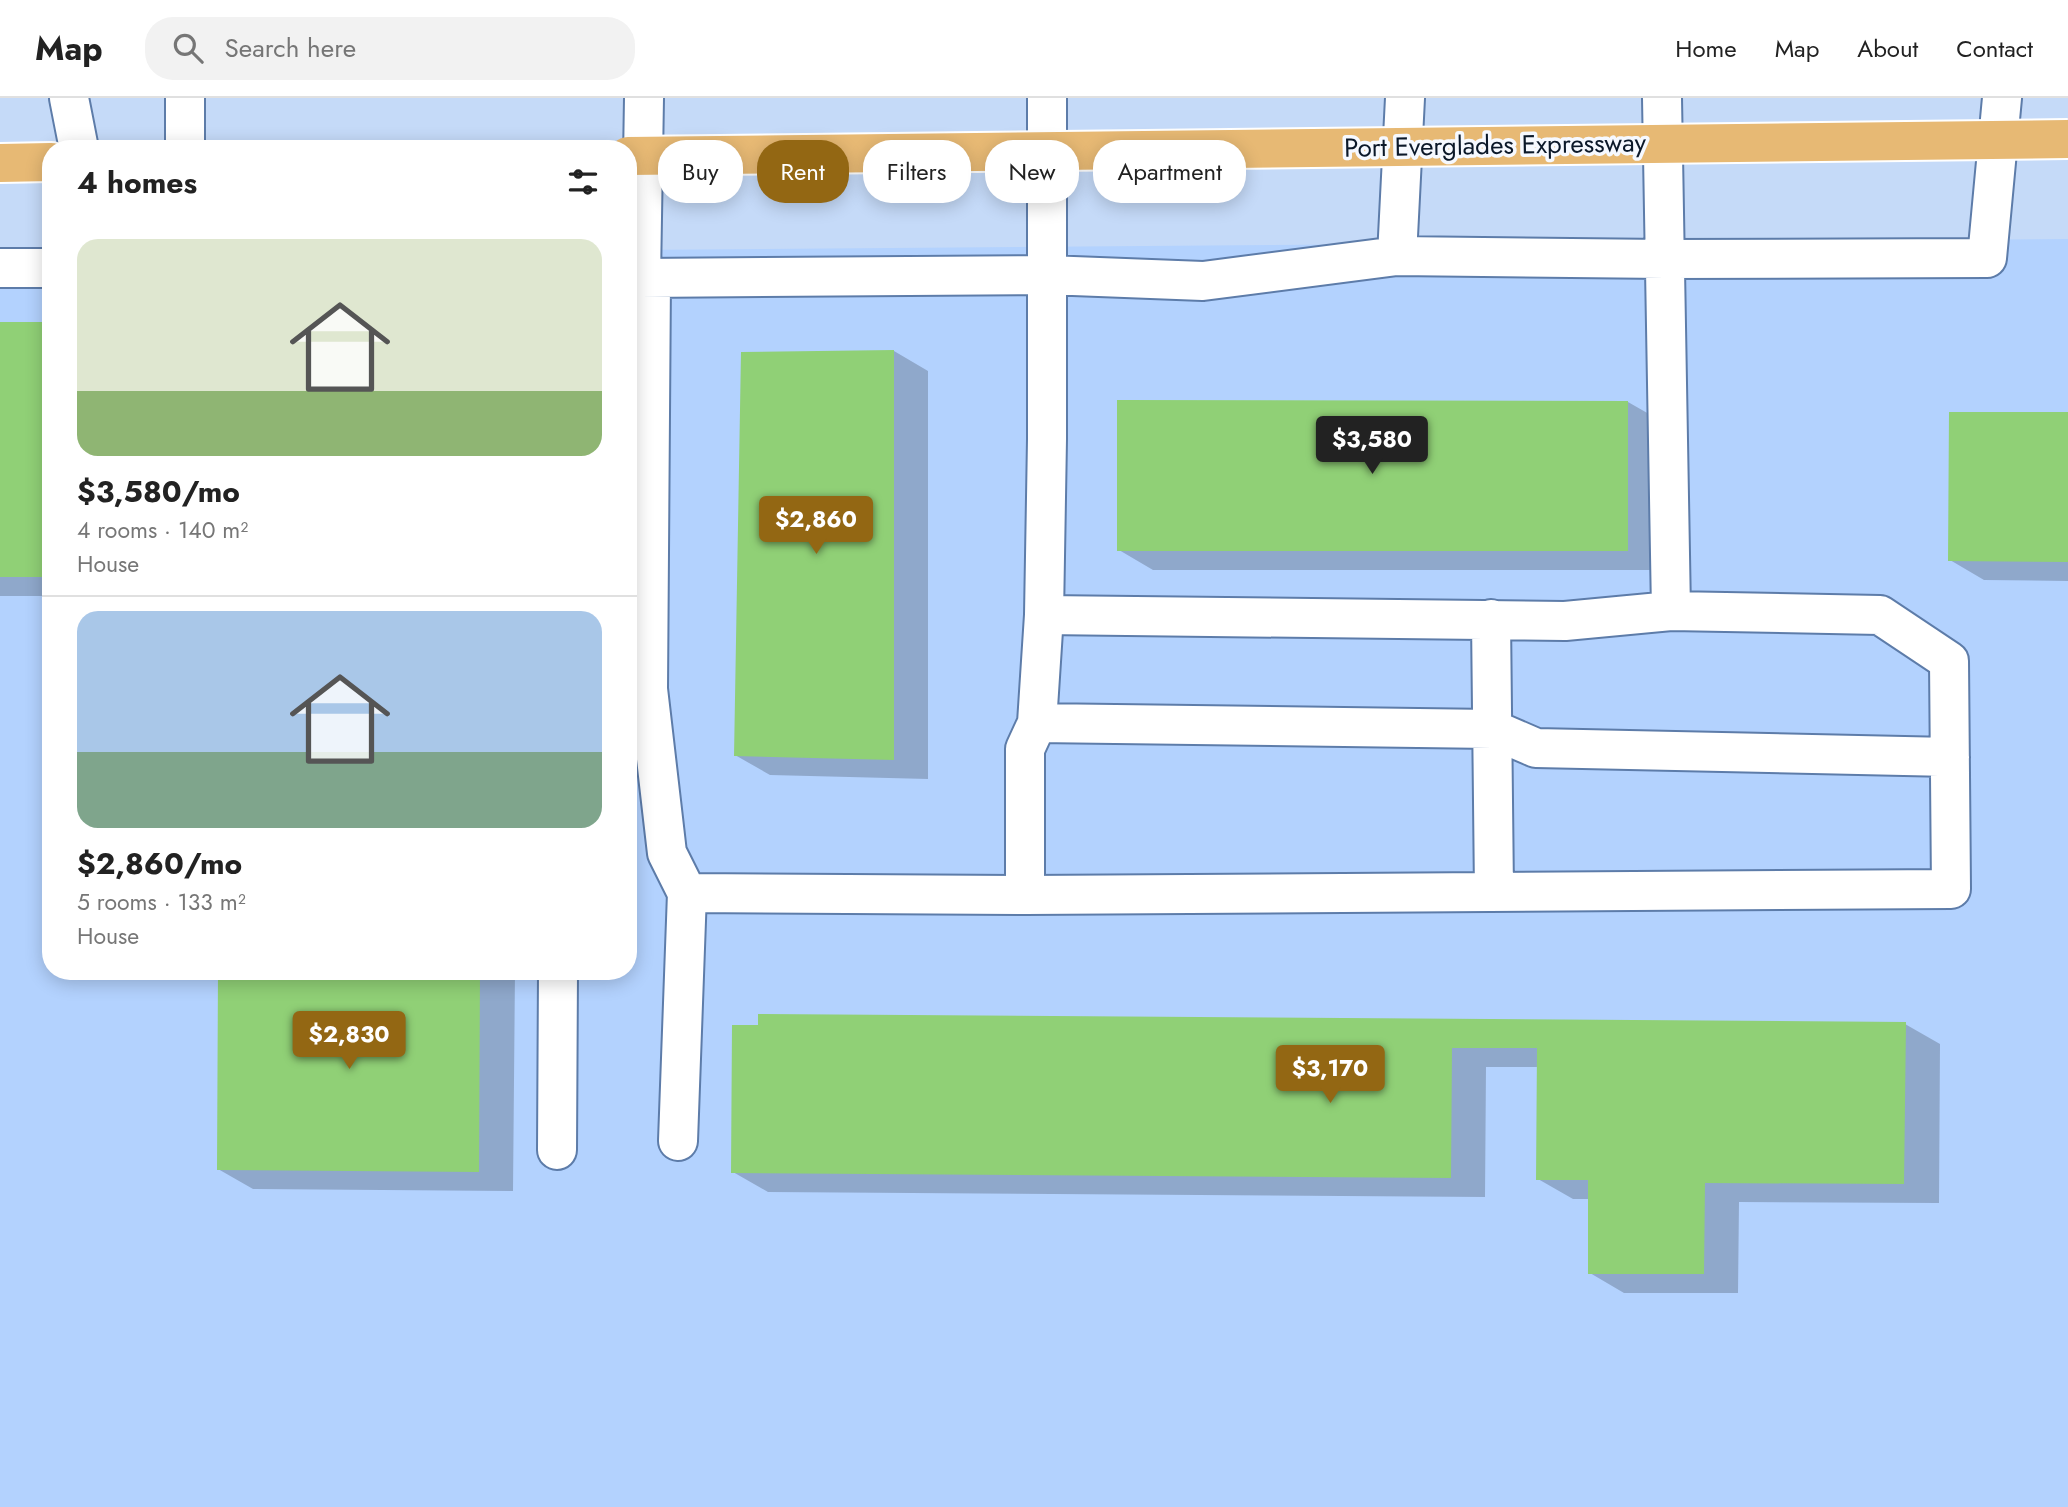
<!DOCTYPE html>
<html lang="en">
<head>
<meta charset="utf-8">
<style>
	body { margin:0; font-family:Jost,sans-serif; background:#f2f2f2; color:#222; height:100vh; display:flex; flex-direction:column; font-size:26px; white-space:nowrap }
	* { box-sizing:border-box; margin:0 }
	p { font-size:23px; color:#767676 }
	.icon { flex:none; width:38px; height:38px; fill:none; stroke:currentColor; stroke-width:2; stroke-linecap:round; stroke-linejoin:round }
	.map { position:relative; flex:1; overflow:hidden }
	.drawer { position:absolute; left:42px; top:42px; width:595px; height:840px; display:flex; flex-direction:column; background:#fff; border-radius:28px; box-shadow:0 4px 18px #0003 }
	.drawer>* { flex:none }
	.guide { position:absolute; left:658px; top:42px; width:665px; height:63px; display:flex; gap:14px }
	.price { position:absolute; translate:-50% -60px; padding:0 16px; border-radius:7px; background:#936713; color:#fff; font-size:23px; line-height:46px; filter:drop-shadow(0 2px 4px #0008) }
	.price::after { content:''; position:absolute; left:50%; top:42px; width:21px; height:16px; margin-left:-10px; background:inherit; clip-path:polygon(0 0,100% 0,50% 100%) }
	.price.current { background:#222; color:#fff }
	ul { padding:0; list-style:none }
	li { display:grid; align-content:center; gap:14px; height:371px; padding:0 35px }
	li+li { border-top:2px solid #e0e0e0 }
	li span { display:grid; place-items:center; height:217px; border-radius:21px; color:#555 }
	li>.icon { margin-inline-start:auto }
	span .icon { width:126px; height:126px; fill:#fffc; stroke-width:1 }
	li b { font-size:30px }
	h2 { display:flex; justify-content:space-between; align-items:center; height:84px; padding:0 35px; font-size:30px }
	.tag { padding:0 24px; border-radius:28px; background:#fff; box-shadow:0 4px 18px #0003; font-size:24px; line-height:63px }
	.tag.current { background:#936713; color:#fff }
	header { display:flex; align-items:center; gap:42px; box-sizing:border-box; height:98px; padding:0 35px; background:#fff; border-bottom:2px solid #e0e0e0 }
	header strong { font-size:33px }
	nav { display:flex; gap:38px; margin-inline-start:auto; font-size:24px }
	.search { width:490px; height:63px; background:#f2f2f2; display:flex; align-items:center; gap:18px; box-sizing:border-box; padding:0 24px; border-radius:28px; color:#767676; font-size:26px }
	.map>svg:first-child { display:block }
</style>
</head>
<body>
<header>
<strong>Map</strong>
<div class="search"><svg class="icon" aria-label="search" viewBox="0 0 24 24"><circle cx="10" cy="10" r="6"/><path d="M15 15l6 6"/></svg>Search here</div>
<nav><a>Home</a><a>Map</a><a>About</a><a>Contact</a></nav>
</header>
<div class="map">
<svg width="2068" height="1409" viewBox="0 0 2068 1409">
	<rect width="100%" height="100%" fill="#c5daf8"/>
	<!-- built -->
	<path fill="#b3d2fe" d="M2068,141v1268h-2068v-1252h51v716h577v-721z"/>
	<!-- shadow -->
	<path fill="#0003" d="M0,226l51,1v271h-51z
		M894,253l34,20v408l-158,-4 -35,-20z
		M1628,304l35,20v148h-510l-34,-20z
		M2068,316v167l-84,-1 -34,-20z
		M220,873h295l-2,220 -260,-2 -35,-20z
		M1905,926l35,20 -1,159 -200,-1 -1,91h-114l-34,-20v-74h-17l-35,-20 1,-112h-53l-1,130 -717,-5 -35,-20 1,-145z"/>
	<!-- building -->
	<path fill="#90d076" d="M0,224h49l-1,255h-48z
		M894,252v410l-160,-4 7,-404z
		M1117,302l511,1v150h-511z
		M1949,314h119v150l-120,-1z
		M218,873h262l-1,201 -262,-2z
		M758,916l1148,8 -2,162 -199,-1 -1,91h-116v-94h-52l1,-132h-85l-1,130 -720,-5 1,-148h26z"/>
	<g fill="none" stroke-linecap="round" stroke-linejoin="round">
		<defs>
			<path id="minor" d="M69,0l10,51
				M644,0l-3,180 406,-3 156,6 194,-25 268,3 322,-1 15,-160
				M1047,0v341l-3,176 -7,108 -12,26v146l926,-6 -2,-228 -69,-46 -209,-4 -9,-513
				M185,51v-51
				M1397,158l8,-158
				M0,170h51
				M651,180l-3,411 19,164 20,40
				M1044,517l521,6 106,-10
				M1491,521l3,273
				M1037,625l455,6 44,19 414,9
				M678,1043l9,-248 338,2
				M557,1052l1,-179"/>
			<path id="highway" d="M0,65l51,-1"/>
		</defs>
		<!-- minor casing -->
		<use href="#minor" stroke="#5d7ca9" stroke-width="42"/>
		<!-- highway casing -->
		<use href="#highway" stroke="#fff" stroke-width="42"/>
		<!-- minor -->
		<use href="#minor" stroke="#fff" stroke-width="38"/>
		<!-- highway -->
		<use href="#highway" stroke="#e7b974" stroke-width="38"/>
		<defs>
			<path id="highway-bridge" d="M628,58l1440,-17"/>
		</defs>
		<!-- highway-bridge casing -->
		<use href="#highway-bridge" stroke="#fff" stroke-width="42" stroke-linecap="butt"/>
		<!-- highway-bridge -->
		<use href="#highway-bridge" stroke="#e7b974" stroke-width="38"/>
	</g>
	<g text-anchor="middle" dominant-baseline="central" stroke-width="7" stroke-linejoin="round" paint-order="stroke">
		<!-- street labels -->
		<g font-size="26" fill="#0b1829" stroke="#f6f9ff">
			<text transform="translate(1495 47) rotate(-1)">Port Everglades Expressway</text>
		</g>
	</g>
</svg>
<b class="price current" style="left:1372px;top:378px">$3,580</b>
<b class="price" style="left:816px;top:458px">$2,860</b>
<b class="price" style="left:349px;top:973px">$2,830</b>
<b class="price" style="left:1330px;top:1007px">$3,170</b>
<div class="guide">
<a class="tag">Buy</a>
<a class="tag current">Rent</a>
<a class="tag">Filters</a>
<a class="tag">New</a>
<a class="tag">Apartment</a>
</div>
<section class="drawer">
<h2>4 homes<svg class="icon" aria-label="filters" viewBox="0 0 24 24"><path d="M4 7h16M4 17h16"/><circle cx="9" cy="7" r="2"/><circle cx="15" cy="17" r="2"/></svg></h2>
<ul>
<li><span style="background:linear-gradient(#dfe7d0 70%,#8fb573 0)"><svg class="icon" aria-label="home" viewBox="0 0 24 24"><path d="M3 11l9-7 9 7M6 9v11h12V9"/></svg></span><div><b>$3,580/mo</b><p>4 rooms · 140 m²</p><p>House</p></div></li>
<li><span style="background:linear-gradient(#a9c7e8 65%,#7fa58c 0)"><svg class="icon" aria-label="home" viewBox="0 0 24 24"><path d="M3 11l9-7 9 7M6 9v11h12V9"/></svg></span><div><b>$2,860/mo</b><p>5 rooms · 133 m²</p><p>House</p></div></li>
</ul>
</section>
</div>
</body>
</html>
